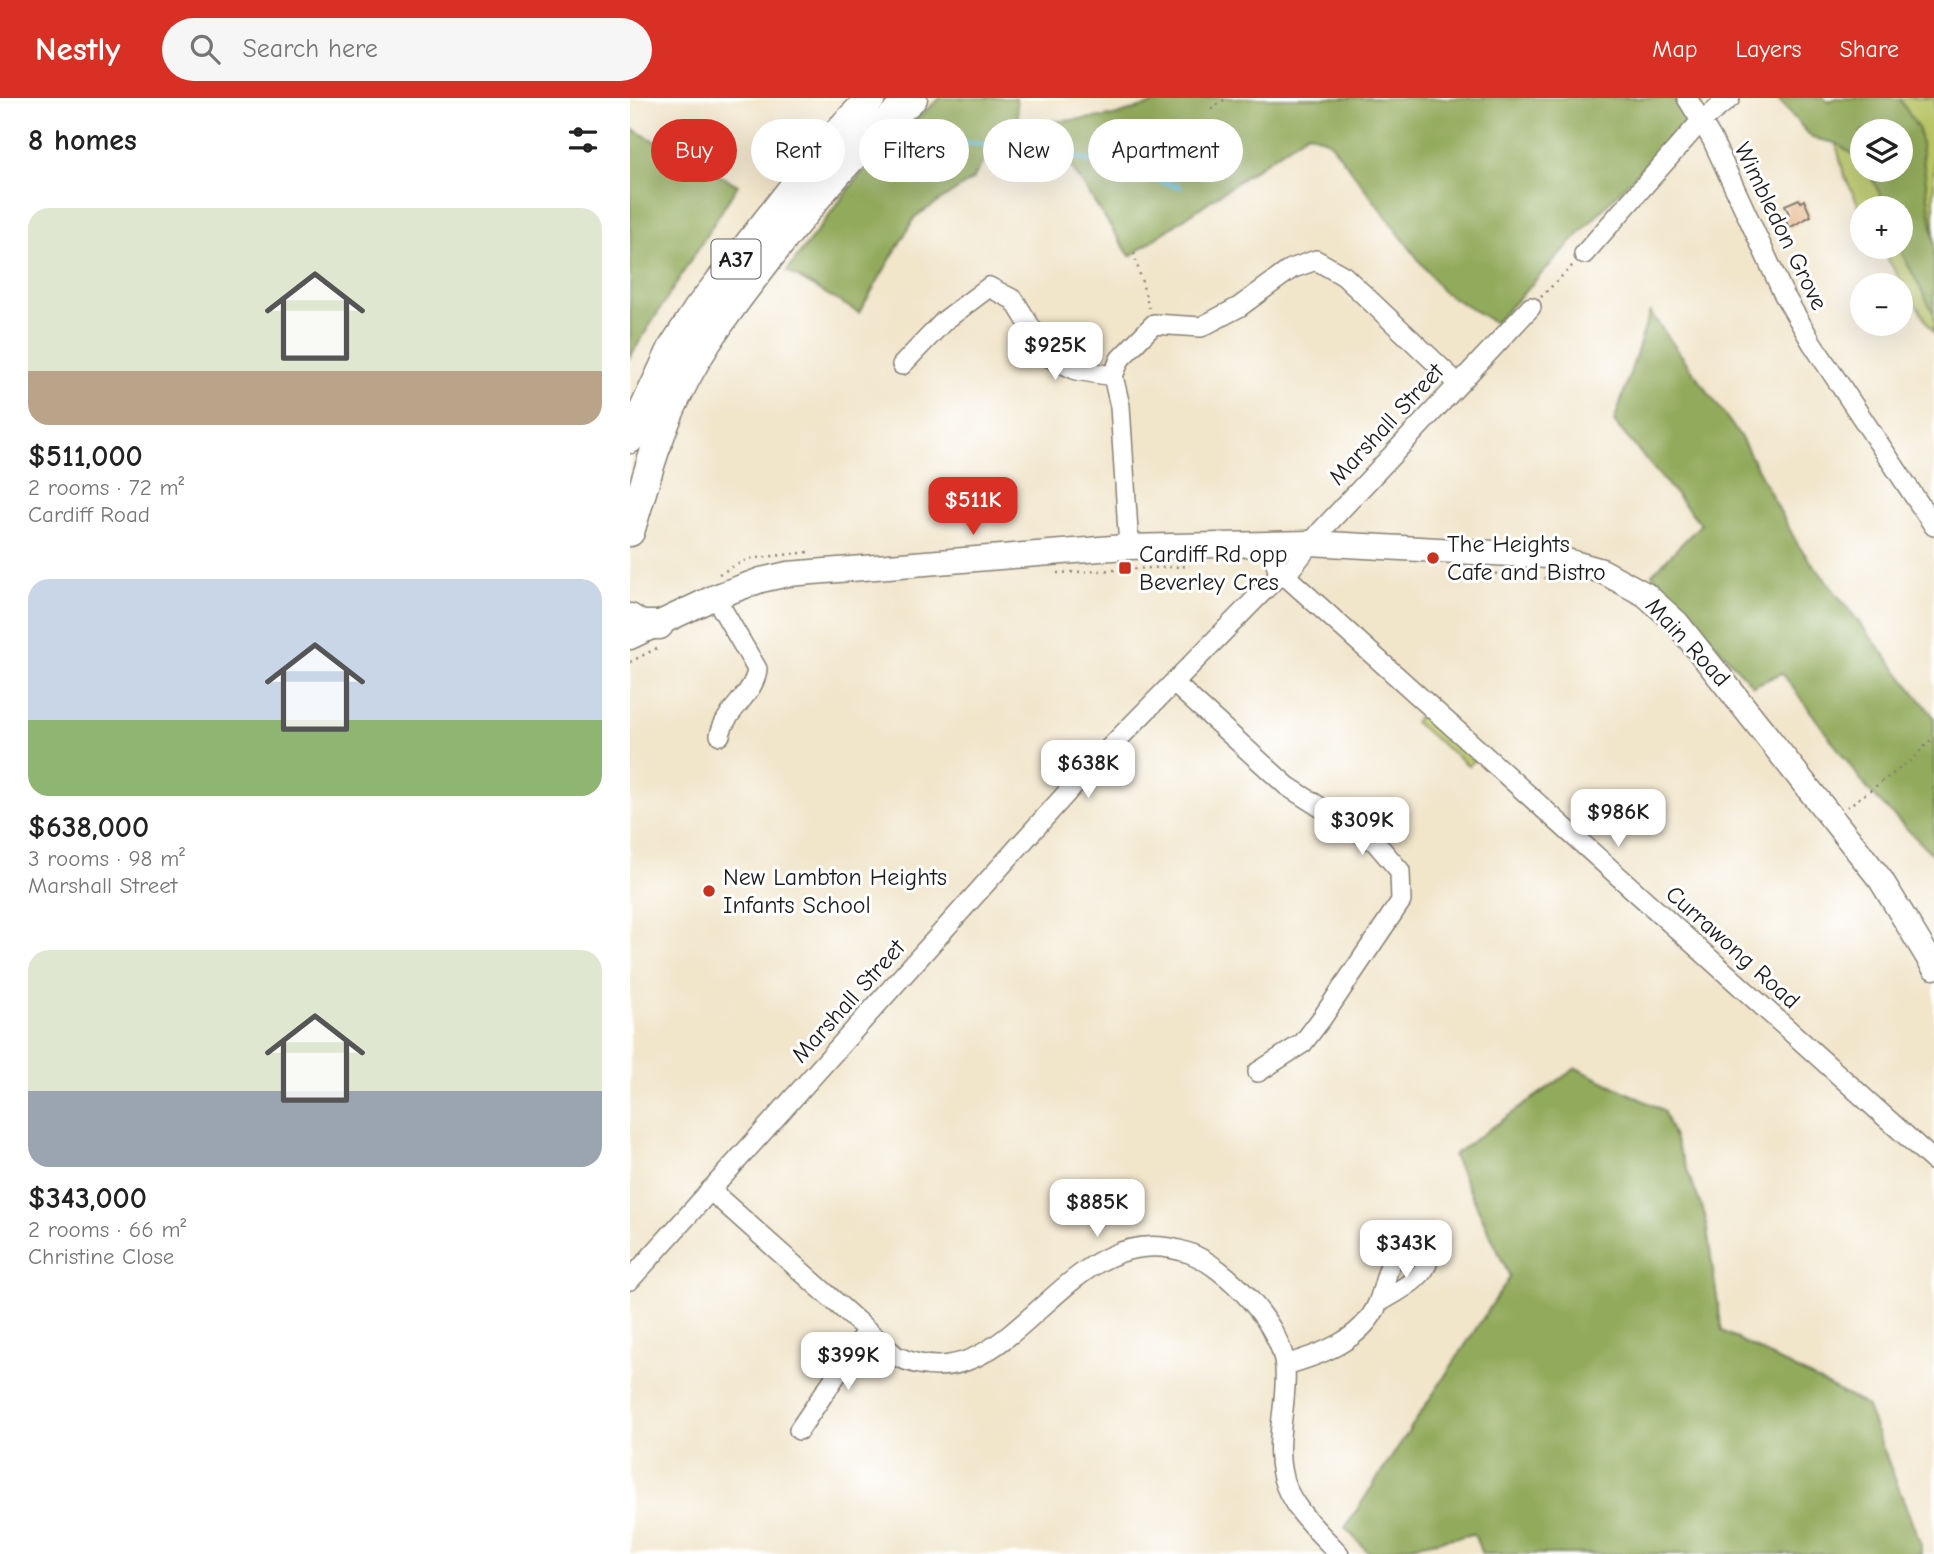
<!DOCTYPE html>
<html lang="en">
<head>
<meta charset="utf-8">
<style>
	body { margin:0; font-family:"Comic Neue",sans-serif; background:#f6f6f6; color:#222; height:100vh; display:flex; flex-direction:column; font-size:26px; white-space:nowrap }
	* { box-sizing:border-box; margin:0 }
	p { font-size:23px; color:#767676 }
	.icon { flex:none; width:38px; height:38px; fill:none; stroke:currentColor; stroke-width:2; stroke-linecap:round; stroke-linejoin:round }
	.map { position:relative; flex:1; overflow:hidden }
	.sheet { display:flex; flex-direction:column; background:#fff; width:630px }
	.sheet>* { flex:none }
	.guide { position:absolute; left:21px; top:21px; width:665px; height:63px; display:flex; gap:14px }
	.buttons { position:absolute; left:1220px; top:21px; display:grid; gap:14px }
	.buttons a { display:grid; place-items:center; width:63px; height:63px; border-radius:50%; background:#fff; box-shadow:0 7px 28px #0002; font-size:35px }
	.price { position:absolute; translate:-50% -60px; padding:0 16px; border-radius:14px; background:#fff; color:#222; font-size:23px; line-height:46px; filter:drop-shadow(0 2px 4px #0008) }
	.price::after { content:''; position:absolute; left:50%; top:42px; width:21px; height:16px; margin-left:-10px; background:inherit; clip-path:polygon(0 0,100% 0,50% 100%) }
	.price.current { background:#d93025; color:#fff }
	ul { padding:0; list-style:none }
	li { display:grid; align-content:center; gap:14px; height:371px; padding:0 28px }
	li span { display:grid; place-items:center; height:217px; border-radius:21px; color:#555 }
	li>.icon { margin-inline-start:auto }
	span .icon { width:126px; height:126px; fill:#fffc; stroke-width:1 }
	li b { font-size:30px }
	h2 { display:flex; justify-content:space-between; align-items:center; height:84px; padding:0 28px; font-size:30px }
	.pill { padding:0 24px; border-radius:32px; background:#fff; box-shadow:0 7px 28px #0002; font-size:24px; line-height:63px }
	.pill.current { background:#d93025; color:#fff }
	header { display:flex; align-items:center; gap:42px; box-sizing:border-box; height:98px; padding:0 35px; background:#d93025; color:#fff }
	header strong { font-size:33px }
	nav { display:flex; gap:38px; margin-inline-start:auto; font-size:24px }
	.search { width:490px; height:63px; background:#f6f6f6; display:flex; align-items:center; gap:18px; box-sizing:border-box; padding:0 24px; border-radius:38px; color:#767676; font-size:26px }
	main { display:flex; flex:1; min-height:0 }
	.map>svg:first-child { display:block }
</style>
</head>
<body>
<header>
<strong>Nestly</strong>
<div class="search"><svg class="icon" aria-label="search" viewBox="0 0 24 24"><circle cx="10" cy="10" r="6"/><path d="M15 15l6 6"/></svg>Search here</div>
<nav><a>Map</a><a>Layers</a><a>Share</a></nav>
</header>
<main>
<section class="sheet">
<h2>8 homes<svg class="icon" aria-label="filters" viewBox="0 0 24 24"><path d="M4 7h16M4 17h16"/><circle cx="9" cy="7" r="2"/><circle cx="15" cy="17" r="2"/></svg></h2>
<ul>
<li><span style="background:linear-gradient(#dfe7d0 75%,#b9a48a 0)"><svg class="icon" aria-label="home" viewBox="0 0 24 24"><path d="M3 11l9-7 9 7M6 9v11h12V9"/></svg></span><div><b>$511,000</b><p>2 rooms · 72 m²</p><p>Cardiff Road</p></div></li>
<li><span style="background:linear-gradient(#c9d6e8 65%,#8fb573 0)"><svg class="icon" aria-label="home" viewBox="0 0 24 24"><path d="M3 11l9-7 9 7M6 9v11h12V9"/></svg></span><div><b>$638,000</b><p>3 rooms · 98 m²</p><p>Marshall Street</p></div></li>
<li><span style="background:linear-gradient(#dfe7d0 65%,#9aa5b1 0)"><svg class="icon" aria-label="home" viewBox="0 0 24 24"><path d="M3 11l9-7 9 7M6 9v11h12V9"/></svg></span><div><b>$343,000</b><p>2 rooms · 66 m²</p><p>Christine Close</p></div></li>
</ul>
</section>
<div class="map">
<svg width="1304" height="1456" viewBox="0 0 1304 1456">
	<rect width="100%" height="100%" fill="#fff"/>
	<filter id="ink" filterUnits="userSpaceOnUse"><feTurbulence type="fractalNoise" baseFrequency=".0143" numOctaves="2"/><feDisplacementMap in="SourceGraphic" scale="14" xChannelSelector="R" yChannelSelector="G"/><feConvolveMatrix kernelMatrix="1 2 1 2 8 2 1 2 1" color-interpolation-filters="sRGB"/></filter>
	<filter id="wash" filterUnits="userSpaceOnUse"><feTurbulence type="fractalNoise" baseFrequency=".00686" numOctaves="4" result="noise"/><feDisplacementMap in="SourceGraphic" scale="28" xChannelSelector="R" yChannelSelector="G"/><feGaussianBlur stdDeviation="1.57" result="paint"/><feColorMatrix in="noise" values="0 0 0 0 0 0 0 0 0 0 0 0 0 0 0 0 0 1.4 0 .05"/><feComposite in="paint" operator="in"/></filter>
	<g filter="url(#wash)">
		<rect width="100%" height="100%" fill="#f1e5ca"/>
		<!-- green -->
		<path fill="#b8c466" stroke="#6a7041" stroke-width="2" d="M1269,0h35v144l-15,-112z
			M1206,45l26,17v10h6l19,38h-25v4l-18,-37z
			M1250,149h19l35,67v19z
			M796,610l53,47 -10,11 -55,-44z"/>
		<!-- forest -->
		<path fill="#92aa5b" stroke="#57633c" stroke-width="2" d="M310,0h76l3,27 95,-9 57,-18h537l-213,225 -53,-32 -113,-150 -21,-8 -178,123 -58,-88 -73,-33 -26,44 -58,38 -56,96 -72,-42 74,-98 39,-40z
			M1147,0h47l4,4 8,-4h63l20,32 15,112v72l-35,-67 1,-39h-13l-19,-38h32v-39h-38v29l-26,-17 -24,-5z
			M0,30l108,57 -108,172z
			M1020,214l90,124 58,109 136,172v139l-65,-65 -87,-118 -29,13 -101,-112 49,-50 -87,-102z
			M946,970l87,42 42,105 17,116 144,74 55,140v9h-439l-8,-20 -104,20 -25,-26 165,-251 -57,-122z"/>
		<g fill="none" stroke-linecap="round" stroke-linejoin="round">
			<!-- stream -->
			<path stroke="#5dbedb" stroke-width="4.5" d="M332,45l78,4 140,40"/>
		</g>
		<g id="blocks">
			<!-- building -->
			<path fill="#e5b687" d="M1169,101l2,3 3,-2 7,16 -22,12 -5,-12 5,-2 -4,-9z"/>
		</g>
	</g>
	<g filter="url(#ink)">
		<use href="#blocks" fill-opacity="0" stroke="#868073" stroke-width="2"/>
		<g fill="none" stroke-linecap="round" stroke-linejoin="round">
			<defs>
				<path id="minor" d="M1057,0l25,41 71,154 29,50 122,183
					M954,156l117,-133 29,-23
					M272,267l42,-44 45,-34 25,13 35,57 27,13 37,6 7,30 9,141
					M483,278l7,-17 34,-35 47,3 38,-20 52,-38 25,-9 28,16 113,107
					M641,447l8,30 10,4 645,582
					M85,499l42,72c-2,25 -32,41 -37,66
					M545,586l112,102 88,56 25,29 1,30 -79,117 -19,25 -45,29
					M80,1092l186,166c119,57 166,-148 293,-103 38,14 93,73 96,114 3,38 -12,73 -2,111 8,30 36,54 56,76
					M0,1182l451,-503 198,-202 10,-4 32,-40 210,-224
					M655,1267c35,-10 78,-25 93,-62 9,-22 9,-48 30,-64l17,4 4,10c1,24 -33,39 -51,50
					M169,1332l68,-100"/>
				<path id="major" d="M0,539l85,-40 46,-17 27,-6 337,-27 185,-4 239,13 53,15 44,24 31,28 204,257 53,87"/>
				<path id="highway" d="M0,341l43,-92 25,-38 133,-170 40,-41
					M0,434c14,-46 26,-93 47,-136 24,-51 59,-96 94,-141 44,-56 87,-110 142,-157
					M0,520l11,7h18"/>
			</defs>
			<!-- minor casing -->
			<use href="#minor" stroke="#868073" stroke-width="22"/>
			<!-- major casing -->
			<use href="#major" stroke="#868073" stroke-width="27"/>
			<!-- highway casing -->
			<use href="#highway" stroke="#868073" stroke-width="31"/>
			<!-- path -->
			<path stroke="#868073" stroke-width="2.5" stroke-dasharray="2 5" stroke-linecap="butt" d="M581,11l16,-11
				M504,155l15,55
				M911,199l32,-32
				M427,475l133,-7
				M858,475l63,5
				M89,476l29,-15 61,-7
				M0,564l31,-16
				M1217,709l63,-46 24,-24"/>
			<!-- minor -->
			<use href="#minor" stroke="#fff" stroke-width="19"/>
			<!-- major -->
			<use href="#major" stroke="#fff" stroke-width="24"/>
			<!-- highway -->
			<use href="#highway" stroke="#fff" stroke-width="28"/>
		</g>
	</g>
	<!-- markers -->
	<g fill="#c8321e" stroke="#fff" stroke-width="2.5">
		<circle cx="803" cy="460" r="7"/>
		<rect x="488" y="463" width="14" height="14" rx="3.5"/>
		<circle cx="79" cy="793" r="7"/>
	</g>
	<g text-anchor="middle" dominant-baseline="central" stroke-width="6" stroke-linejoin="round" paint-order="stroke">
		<!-- shield labels -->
		<rect fill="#fff" stroke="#606060" stroke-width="2" x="81.5" y="141.5" width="49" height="39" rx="5"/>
		<g font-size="23" font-weight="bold" fill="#1c1c1c">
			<text x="106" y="161">A37</text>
		</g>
		<!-- street labels -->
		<g font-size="24" fill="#1c1c1c" stroke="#fff">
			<text transform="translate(1151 128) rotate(64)">Wimbledon Grove</text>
			<text transform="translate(756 326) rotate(-47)">Marshall Street</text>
			<text transform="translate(1058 544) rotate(47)">Main Road</text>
			<text transform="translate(1103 849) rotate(42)">Currawong Road</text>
			<text transform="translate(218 903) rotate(-48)">Marshall Street</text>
		</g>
		<!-- poi labels -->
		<g font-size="24" fill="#1c1c1c" stroke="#fff" text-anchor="start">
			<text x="817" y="446">The Heights<tspan x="817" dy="28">Cafe and Bistro</tspan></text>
			<text x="509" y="456">Cardiff Rd opp<tspan x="509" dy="28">Beverley Cres</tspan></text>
			<text x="93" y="779">New Lambton Heights<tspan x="93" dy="28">Infants School</tspan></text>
		</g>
	</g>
</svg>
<div class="buttons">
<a><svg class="icon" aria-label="layers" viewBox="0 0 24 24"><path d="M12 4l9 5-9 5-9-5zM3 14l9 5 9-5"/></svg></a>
<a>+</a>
<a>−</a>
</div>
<b class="price" style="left:425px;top:284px">$925K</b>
<b class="price current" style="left:343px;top:439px">$511K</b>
<b class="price" style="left:458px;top:702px">$638K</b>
<b class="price" style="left:988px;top:751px">$986K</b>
<b class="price" style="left:732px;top:759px">$309K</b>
<b class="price" style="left:467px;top:1141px">$885K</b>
<b class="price" style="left:776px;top:1182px">$343K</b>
<b class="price" style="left:218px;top:1294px">$399K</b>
<div class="guide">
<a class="pill current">Buy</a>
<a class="pill">Rent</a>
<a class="pill">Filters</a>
<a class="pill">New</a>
<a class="pill">Apartment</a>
</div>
</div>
</main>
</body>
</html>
